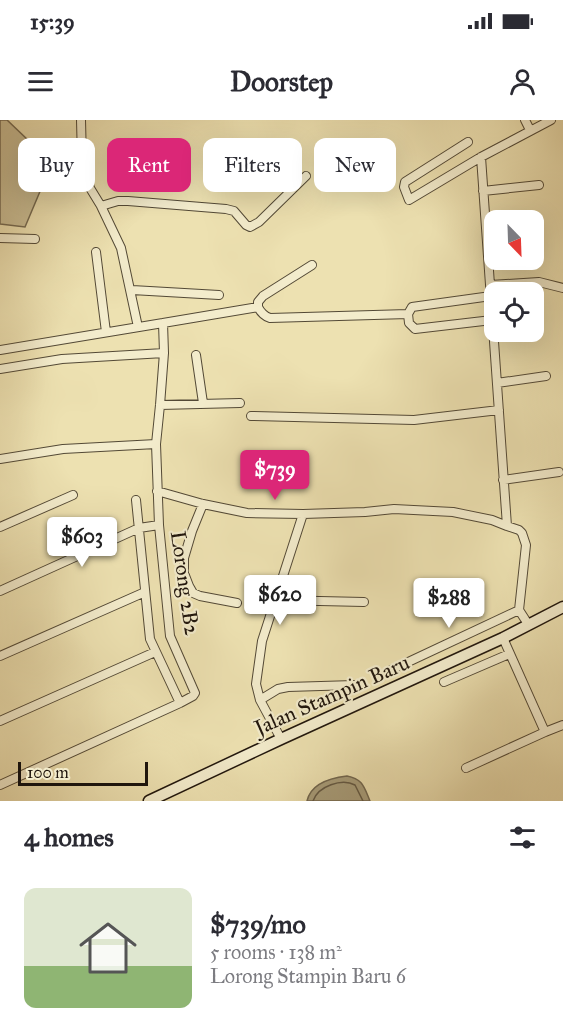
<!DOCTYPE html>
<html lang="en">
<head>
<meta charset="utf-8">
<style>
	body { margin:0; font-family:"IM FELL Great Primer",serif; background:#f2f2f3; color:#2b2b33; height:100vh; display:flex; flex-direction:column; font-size:22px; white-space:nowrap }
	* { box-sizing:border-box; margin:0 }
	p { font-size:20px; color:#7c7c81 }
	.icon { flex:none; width:33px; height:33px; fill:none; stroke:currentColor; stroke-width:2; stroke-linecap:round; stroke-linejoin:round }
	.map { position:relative; height:681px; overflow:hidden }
	.sheet { display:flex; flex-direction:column; background:#fff; flex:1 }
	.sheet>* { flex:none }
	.hud { position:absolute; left:18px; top:18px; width:528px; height:54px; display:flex; gap:12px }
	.needle { width:39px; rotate:157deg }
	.controls { position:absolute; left:484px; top:90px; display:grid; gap:12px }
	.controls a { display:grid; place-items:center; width:60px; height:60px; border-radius:12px; background:#fff; box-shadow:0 6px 24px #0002; font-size:30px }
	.scale { position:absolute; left:18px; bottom:15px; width:130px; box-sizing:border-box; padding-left:6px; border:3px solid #20160d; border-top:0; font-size:16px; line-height:21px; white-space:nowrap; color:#20160d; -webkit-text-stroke:4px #f3eccc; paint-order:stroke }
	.price { position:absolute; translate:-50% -51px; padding:0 14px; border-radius:6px; background:#fff; color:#222; font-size:20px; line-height:39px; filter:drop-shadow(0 2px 3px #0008) }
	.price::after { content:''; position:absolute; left:50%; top:36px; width:18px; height:14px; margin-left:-9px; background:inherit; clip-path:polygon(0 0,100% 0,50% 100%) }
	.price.on { background:#db2777; color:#fff }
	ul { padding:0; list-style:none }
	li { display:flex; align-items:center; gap:18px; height:150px; padding:0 24px }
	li+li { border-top:2px solid #e1e1e2 }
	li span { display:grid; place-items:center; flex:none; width:168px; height:120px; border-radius:12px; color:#555 }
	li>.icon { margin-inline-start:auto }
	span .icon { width:72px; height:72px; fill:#fffc; stroke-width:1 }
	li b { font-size:26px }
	h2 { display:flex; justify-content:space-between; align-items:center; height:72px; padding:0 24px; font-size:26px }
	.chip { padding:0 21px; border-radius:12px; background:#fff; box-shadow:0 6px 24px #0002; font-size:21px; line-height:54px }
	.chip.on { background:#db2777; color:#fff }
	.status { display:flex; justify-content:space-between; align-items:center; height:42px; padding:0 30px; background:#fff; direction:ltr }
	.status svg { height:16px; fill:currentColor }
	header { display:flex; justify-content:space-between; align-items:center; height:78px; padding:0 24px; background:#fff; font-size:27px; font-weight:700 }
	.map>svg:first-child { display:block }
</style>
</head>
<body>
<div class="status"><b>15:39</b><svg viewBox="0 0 49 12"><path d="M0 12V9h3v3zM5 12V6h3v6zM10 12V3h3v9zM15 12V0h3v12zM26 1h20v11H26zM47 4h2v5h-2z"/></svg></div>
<header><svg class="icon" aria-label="menu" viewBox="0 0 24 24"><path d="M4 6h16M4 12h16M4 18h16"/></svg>Doorstep<svg class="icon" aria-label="person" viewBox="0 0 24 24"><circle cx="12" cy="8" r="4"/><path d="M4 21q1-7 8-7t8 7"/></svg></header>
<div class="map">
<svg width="563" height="681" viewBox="0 0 563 681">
	<rect width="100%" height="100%" fill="#ede1b1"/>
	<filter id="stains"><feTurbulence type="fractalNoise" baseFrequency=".00333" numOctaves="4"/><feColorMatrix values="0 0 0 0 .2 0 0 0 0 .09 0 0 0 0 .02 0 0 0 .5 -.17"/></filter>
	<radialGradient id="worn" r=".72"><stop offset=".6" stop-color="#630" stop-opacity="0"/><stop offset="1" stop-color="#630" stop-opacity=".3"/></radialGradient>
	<!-- green -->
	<path fill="#cabe95" stroke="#756a51" stroke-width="1.5" d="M0,0h7l45,43 -27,64 -25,-3z"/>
	<!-- water -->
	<path fill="#a79c79" stroke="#71664e" stroke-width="1.5" d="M347,656c16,3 17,11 23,25h-63c4,-18 23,-23 40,-25z"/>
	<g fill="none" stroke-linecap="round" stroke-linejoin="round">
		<!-- shore -->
		<path stroke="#645943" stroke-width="1.5" d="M313,681c5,-15 29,-23 42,-16l8,16"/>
		<defs>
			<path id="street" d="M81,0l1,40 8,28 11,18 20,42 17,79
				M525,0l5,10
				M468,22l-63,40 -1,5 5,13 72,-43 70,-37
				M481,37l26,369
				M483,71l56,-6
				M101,86l17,-5h10l98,8 8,2 12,14 4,2 9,-5 47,-46
				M0,118l35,1
				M96,132l10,80
				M490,165l49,-3 24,6
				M132,170l87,5
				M491,176l-79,11 -4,7 1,9 6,6 77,-9
				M258,187c3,6 6,9 12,11l138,-4
				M258,187v-5l5,-6 49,-31
				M163,203l95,-16
				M0,230l163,-27 1,30 -4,52 -4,39 3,81 11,111 25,57 -2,3 -13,7 -180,82
				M196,235l7,48
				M0,249l62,-10 102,-6
				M497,263l49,-7
				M160,285l80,-2
				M251,296l163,4 85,-10
				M0,339l63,-10 93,-5
				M503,360l56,-8
				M157,371l46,13 44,9 56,1 62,-2 29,-3 59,3 39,8 15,6 12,4 3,3 4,12 -7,65 9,14
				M136,380l14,139 30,64
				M203,384l-11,27 -8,27v15l5,13 4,7 7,3 37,7
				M0,407l73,-32
				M0,471l139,-63 20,-3
				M275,480l89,2
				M503,518l42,94
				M0,536l145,-64
				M389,551l130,-61
				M444,562l65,-28
				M260,580l18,-11 10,-2 66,-2
				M0,601l155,-69
				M281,619l-21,-39 -4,-16 6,-43 41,-127
				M466,648l79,-36 18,-7"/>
			<path id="secondary" d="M149,681l132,-62 222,-101 60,-31"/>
		</defs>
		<!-- street casing -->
		<use href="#street" stroke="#534936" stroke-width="10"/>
		<!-- secondary casing -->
		<use href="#secondary" stroke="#20160d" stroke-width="13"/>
		<!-- street -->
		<use href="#street" stroke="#f3eccc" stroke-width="8"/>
		<!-- secondary -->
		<use href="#secondary" stroke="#f3eccc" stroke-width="10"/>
	</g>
	<g text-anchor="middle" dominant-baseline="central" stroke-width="4.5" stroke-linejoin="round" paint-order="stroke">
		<!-- street labels -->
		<g font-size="21" fill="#20160d" stroke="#f3eccc">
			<text transform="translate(185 463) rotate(82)">Lorong 2B2</text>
			<text transform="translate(332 575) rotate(-24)">Jalan Stampin Baru</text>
		</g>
	</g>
	<rect width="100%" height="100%" filter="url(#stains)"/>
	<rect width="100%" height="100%" fill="url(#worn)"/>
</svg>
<div class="controls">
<a><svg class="needle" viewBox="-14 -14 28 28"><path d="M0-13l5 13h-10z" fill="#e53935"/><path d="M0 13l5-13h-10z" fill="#7c7c81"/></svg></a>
<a><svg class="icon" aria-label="locate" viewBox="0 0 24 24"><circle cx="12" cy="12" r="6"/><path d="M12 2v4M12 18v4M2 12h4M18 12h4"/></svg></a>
</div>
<div class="scale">100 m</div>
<b class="price on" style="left:275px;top:381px">$739</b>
<b class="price" style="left:82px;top:448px">$603</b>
<b class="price" style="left:280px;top:506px">$620</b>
<b class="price" style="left:449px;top:509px">$288</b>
<div class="hud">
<a class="chip">Buy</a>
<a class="chip on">Rent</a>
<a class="chip">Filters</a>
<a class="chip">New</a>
</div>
</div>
<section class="sheet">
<h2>4 homes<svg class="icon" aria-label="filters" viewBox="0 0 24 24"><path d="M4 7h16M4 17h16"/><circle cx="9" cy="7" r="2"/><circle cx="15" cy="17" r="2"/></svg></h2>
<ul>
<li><span style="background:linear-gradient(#dfe7d0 65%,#8fb573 0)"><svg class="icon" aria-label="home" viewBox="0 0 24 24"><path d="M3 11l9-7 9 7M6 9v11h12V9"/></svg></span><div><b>$739/mo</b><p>5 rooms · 138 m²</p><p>Lorong Stampin Baru 6</p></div></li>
</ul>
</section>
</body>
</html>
